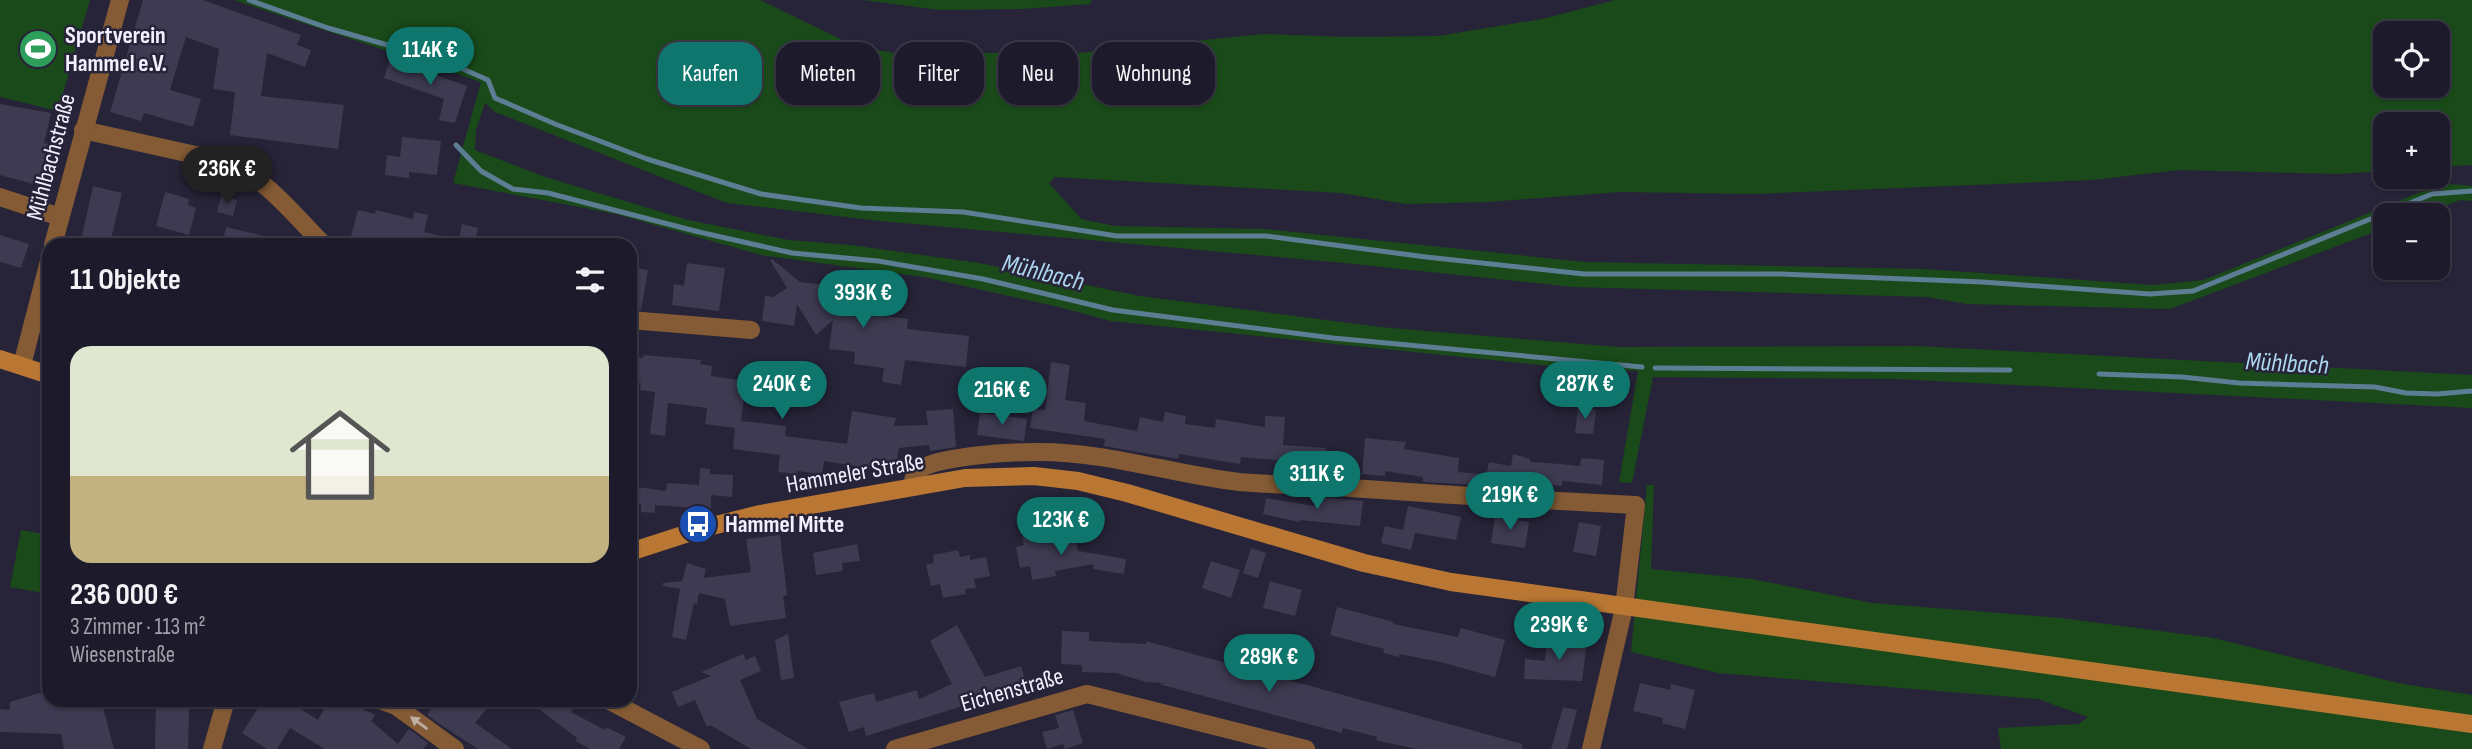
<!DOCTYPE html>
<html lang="de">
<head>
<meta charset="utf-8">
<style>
	body { margin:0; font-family:"Sofia Sans Condensed",sans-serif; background:#252433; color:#f1f3f6; height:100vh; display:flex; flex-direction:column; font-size:26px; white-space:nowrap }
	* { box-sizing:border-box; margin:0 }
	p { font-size:23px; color:#a0a1a9 }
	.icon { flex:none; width:38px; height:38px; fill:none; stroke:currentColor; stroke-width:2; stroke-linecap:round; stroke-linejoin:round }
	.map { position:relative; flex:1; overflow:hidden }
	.side { position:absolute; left:42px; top:238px; width:595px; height:469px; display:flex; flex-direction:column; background:#1d1b2b; border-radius:21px; box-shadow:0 2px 5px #0004,0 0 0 2px #3b3947 }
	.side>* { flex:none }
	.top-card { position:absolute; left:658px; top:42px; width:665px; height:63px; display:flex; gap:14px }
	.controls { position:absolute; left:2373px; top:21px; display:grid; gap:14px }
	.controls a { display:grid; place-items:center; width:77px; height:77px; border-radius:14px; background:#1d1b2b; box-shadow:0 2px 5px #0004,0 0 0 2px #3b3947; font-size:35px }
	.price { position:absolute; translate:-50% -60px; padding:0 16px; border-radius:24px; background:#0f766e; color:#fff; font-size:23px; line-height:46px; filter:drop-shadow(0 2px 4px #0008) }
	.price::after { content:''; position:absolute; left:50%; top:42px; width:21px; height:16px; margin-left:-10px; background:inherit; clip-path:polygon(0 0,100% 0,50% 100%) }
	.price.active { background:#222; color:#fff }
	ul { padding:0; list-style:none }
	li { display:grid; align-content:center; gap:14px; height:371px; padding:0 28px }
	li+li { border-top:2px solid #3b3947 }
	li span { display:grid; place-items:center; height:217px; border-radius:21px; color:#555 }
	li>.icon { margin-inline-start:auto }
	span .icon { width:126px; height:126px; fill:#fffc; stroke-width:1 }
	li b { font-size:30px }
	h2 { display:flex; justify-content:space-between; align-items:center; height:84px; padding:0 28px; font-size:30px }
	.tag { padding:0 24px; border-radius:21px; background:#1d1b2b; box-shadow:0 2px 5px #0004,0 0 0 2px #3b3947; font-size:24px; line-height:63px }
	.tag.active { background:#0f766e; color:#fff }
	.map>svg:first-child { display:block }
</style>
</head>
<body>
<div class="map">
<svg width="2472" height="749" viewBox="0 0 2472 749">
	<rect width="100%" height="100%" fill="#272439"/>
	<!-- green -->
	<path fill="#1a4a19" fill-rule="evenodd" d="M0,0h90l-32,111 -58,-14z
		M234,0h526l95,46 61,11 63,-4h100l184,-19 84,3 91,-1 104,-17 73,-19h857v165l-34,2v-43h-53v47l-46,3 -160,-4 -87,10 -337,14 -135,-2 -133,10 -81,2 -65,-11 -286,-16 -6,6 32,36 34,7 149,3 322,33 338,7 228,16 52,-5 229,-93 18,-3 21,2v15l-12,-1 -41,15h-34v13l-215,81 -203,-5 -40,-7 -354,-10 -229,-24 -464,-42 -153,-18 -232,-91 -10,-9 -9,27 -1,20 70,27 143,43 101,20 62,5 128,18 161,33 240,31 238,20 298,-1 556,29v33l-575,-29 -244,-2 -21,106 -13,-1 19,-111 -98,-6 -429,-44 -52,-14 -135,-30 -163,-22 -145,-41 -163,-31 28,-101zM2385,33h53v53h-53z
		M863,0h229l-2,4 -68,5 -83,1z
		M1647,485h7l-3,84 101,10 120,24 189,15 152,20 185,45 74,12v54h-471l-3,-21 81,-4 9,-7 -50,-18 -320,-26 -87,-21z
		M21,530l28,5v59l-39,-7z"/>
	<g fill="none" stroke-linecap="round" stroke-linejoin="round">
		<!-- stream -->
		<path stroke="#5c7d93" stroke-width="5" d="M249,0l79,28 119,34 41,18 7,18 60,26 92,35 114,35 100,14 102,4 154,24h149l160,21 158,17h196l202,8 168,12 43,-3 239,-97 40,-3
			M456,145l25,26 32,18 35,4 151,39 93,21 86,8 105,18 130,31 220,28 309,29
			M1655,368l355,2
			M2099,374l83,3 57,6 136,4 31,6 31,1 35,-3"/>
	</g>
	<!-- building -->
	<path fill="#3e3a51" d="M143,0h60l98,35 -4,10 14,5 -6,17 -38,-14 -6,43 83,9 -6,44 -108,-14 5,-43 -22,-3 6,-40 -33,-12 -16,53 31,9 -8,28 -49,-14 -3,8 -31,-9z
		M390,59l77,27 -12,37 -16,-3 5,-21 -60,-21z
		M0,104l51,9 -7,30 13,3 -4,16 -9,-2 -7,25 -37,-10z
		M402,137l39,4 -4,34 -28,-3v6l-24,-3 2,-20 13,2z
		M93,186l29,7 -12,50 -14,-4 -1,6h-15z
		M165,192l24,7 -1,6 8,3 -7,27 -33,-9z
		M221,196l16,4 -4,16 -16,-4z
		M358,210l17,4 1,-4 37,9 1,-7 14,3 -4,17 31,7 -1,6h-66l-37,-9z
		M462,224l16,4 -4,17h-16z
		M226,227l50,12 -1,6h-53z
		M0,235l29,9 -8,24 -21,-6z
		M772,259l28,23 27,3 12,-4 -2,16 16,15 55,7 -1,10 62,7 -3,31 -61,-7 -4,25 -19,-3 2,-14 -30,-4 1,-12 -26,-3 4,-29 -17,15 -19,-31 -3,22 -32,-5 3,-25 8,1 14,-9 -17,-28z
		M687,263l38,5 -6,43 -47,-6 2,-21 10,2z
		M630,267l18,3 -7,40 -11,-1z
		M644,355l57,5 -1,4 12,2 -1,10 35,5 -5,40 45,5 -1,10 62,8 5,-33 44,7 -2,8 34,-1 -2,-14 27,-2 3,38 -26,4 -1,-6 -30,3 -4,24 -71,-11 -2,13 -25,-3v3l-19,-2 2,-17 -47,-6 2,-21 -30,-4 2,-16 -39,-5 -3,33 -15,-2 5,-42 -15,-2 1,-7 -11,-1v-26l13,2z
		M1051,362l19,3 -5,35 21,3 -2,18 53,10 3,-14 23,5 2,-10 21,4 -1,8 30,4 1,-9 49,8v-11l20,1 -2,28 43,3 -2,24 -46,-3v-9l-15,-1 -22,-2 -1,7 -61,-10 -1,5 -74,-13 1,-7 -75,-11 3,-19 12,1z
		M1578,408l18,2 -3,24 -18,-1z
		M980,413l47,6 -3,22 -47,-6z
		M1365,438l41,4 -2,7 55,9 -1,14 23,2 -1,11 -57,-3v-5l-38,-6v5l-23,-2z
		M1513,454l17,5v3l30,2 20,2 1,-8 23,2 -2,25 -39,-4 -2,5 -41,-5 -1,6 -34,-5 4,-20 22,4z
		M700,468l10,1v5l23,1 -1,22 -21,-2v17l-15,4v-8l-41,-3v8l-14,-1v-8l-11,-2v-16l36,5 1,-8 32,2z
		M1315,497l48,4 -3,25 -60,-6 -1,2 -36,-8 3,-16 48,8z
		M1408,506l53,11 -5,23 -41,-7 -4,17 -30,-7 4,-17 18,4z
		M1495,517l34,5 -4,26 -34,-5z
		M1579,522l22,4 -5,30 -23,-4z
		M1048,532l1,7 10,-1 1,4 16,-3 2,12 48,8 -2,15 -31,-5 1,-5 -39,7 1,5 -24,4 -2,-14 -10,2 -4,-21 8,-2 -2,-8z
		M780,535l7,60 -4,1 3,22 -56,8 -5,-27 -26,-6 -2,11 -3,-1 -8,37 -14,-3 8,-48 -17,-3v-3l19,-2 5,-18 19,6 -2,9 47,-6 -5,-33z
		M857,544l3,17 -18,2 1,8 -27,4 -3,-22z
		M1251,548l15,5 -8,25 -15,-5z
		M958,550l2,7 10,-2v5l16,-3 4,19 -16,3 2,9 -11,1 1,5 -23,4 -3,-14 -9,2 -5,-21 8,-2 -1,-8z
		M1211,561l29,9 -9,28 -29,-10z
		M1270,581l32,9 -7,26 -32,-8z
		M1337,607l57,15 -1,2 65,13 3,-9 44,12 -10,37 -55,-15 -40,-8 -1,3 -16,-4 1,-4 -54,-14z
		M957,625l28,52 36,-11 6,20 -161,50 -2,-9 -15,5 -10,-30 35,-9 2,9 41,-12 2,9 33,-15 -22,-43z
		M1062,631l27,1v9l57,3v-3l376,103v5h-104l-35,-7 -7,-2 1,-3 -34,-9 -1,5 -183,-49 6,-1 -19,-1 -30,-9 -34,-1v-7l-21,-1z
		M788,634l6,44 -13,2 -6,-40z
		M1547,638l40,3 -5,40 -58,-2 1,-20 20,2z
		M743,654l3,6 9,-4 6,15 -21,9 17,39 51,30h-57l-41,-24 -3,2 -12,-27 -17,7 -6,-15 39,-16 -10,-4z
		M1640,683l30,7 1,-6 24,6 -10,39 -23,-6 1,-5 -30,-7z
		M49,690v10h52l13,49h-50l-3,-15 -61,-2v-23l10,1v-8z
		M156,700h26v9h7l-1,40h-33z
		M263,700h24l31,20 11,-20h15l31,15 -4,6 27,23 11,-15 19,14 -5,6h-98l-35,-21 -13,21h-10l-25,-16z
		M438,700h56l-19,23 37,26h-34l-34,-22 -17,-12z
		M527,700h29l17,9 -2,3 34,18 1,-3 20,10 -7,12h-29l-14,-8 1,-3z
		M1563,707l14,3 -10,39h-16z
		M1073,710l10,33 -18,6 -2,-5 -16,5 -5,-17 17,-4 -4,-13z"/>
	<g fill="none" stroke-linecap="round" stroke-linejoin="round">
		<!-- minor -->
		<path stroke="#845b34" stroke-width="18" d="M83,130l144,32c39,16 67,53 97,83
			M0,197l60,20
			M630,320l121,10
			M912,487c1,-5 1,-11 5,-15 13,-16 96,-20 118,-20 70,-1 136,22 204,30 34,3 67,3 101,5 98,8 197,13 296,18l-12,103 -33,141
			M380,700l16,6 59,43
			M608,700l93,49
			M212,749l14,-49
			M895,749l192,-55 219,55"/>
		<!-- tertiary -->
		<path stroke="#845b34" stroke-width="18" d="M53,245l67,-245
			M22,365l27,-104"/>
		<!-- secondary -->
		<path stroke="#b97733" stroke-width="18" d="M0,359l49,16
			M630,552l74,-24 56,-14 205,-36 69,-2 44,5 49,12 237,70 87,19 1021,142"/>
	</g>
	<!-- one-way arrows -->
	<defs><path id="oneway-solid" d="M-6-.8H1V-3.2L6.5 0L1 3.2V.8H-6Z" transform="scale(1.75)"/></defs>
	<use fill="#c0ada4" href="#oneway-solid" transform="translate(419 723) rotate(-144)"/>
	<!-- icons -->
	<defs>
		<symbol id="stadium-disc" viewBox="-11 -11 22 22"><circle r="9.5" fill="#2e9e5b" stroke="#272439"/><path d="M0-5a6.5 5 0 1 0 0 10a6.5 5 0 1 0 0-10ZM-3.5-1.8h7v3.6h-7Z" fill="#fff"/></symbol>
		<symbol id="bus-disc" viewBox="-11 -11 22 22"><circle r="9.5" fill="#1a4fb4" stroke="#272439"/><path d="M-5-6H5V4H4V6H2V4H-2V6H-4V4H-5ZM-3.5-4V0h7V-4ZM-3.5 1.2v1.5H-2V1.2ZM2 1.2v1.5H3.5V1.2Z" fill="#fff"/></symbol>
	</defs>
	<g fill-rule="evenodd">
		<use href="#stadium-disc" x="16" y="27" width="44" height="44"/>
		<use href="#bus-disc" x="676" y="502" width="44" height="44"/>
	</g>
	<g text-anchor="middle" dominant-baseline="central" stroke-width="5" stroke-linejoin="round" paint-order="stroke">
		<!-- poi labels -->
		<g font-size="24" font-weight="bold" fill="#f2f0ff" stroke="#272439" text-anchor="start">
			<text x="65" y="35">Sportverein<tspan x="65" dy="28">Hammel e.V.</tspan></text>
			<text x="725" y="524">Hammel Mitte</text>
		</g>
		<!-- street labels -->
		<g font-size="24" fill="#f2f0ff" stroke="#272439">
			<text transform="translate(51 157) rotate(-75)">Mühlbachstraße</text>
			<text transform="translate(855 473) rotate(-10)">Hammeler Straße</text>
			<text transform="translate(1012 690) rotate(-16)">Eichenstraße</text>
		</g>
		<!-- water labels -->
		<g font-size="26" font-style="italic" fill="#add6f0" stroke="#272439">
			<text transform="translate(1043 273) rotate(14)">Mühlbach</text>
			<text transform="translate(2287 364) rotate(3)">Mühlbach</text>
		</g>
	</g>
</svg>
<div class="controls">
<a><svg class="icon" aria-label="locate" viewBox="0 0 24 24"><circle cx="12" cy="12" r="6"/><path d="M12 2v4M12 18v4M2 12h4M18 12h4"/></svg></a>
<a>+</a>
<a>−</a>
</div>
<b class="price" style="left:430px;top:87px">114K €</b>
<b class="price active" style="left:227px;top:206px">236K €</b>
<b class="price" style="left:863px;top:330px">393K €</b>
<b class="price" style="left:782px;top:421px">240K €</b>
<b class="price" style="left:1585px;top:421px">287K €</b>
<b class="price" style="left:1002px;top:427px">216K €</b>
<b class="price" style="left:1317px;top:511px">311K €</b>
<b class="price" style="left:1510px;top:532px">219K €</b>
<b class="price" style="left:1061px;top:557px">123K €</b>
<b class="price" style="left:1559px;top:662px">239K €</b>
<b class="price" style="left:1269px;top:694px">289K €</b>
<div class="top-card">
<a class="tag active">Kaufen</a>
<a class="tag">Mieten</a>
<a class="tag">Filter</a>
<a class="tag">Neu</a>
<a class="tag">Wohnung</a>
</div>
<section class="side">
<h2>11 Objekte<svg class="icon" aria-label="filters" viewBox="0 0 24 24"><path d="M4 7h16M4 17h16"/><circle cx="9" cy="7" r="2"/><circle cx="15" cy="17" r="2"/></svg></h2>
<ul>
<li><span style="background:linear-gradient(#dfe7d0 60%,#c2b280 0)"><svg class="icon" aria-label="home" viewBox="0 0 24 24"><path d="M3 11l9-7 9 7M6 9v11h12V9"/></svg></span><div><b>236 000 €</b><p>3 Zimmer · 113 m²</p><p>Wiesenstraße</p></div></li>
</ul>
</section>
</div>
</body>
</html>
